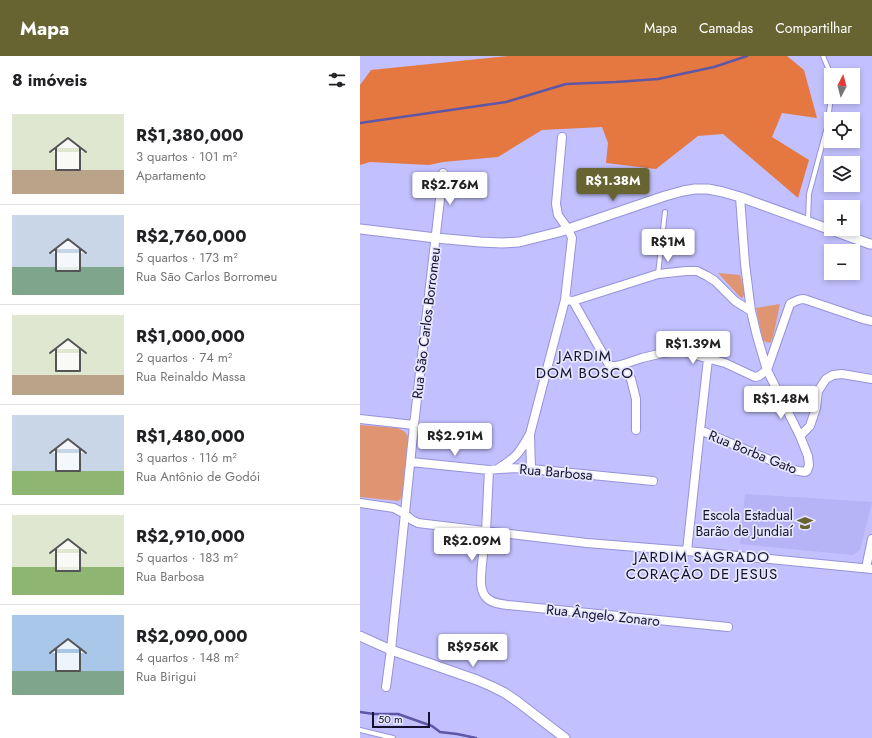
<!DOCTYPE html>
<html lang="pt">
<head>
<meta charset="utf-8">
<style>
	body { margin:0; font-family:Jost,sans-serif; background:#f2f2f2; color:#202124; height:100vh; display:flex; flex-direction:column; font-size:15px; white-space:nowrap }
	* { box-sizing:border-box; margin:0 }
	p { font-size:13px; color:#757577 }
	.icon { flex:none; width:22px; height:22px; fill:none; stroke:currentColor; stroke-width:2; stroke-linecap:round; stroke-linejoin:round }
	.map { position:relative; flex:1; overflow:hidden }
	.drawer { display:flex; flex-direction:column; background:#fff; width:360px }
	.drawer>* { flex:none }
	.needle { width:26px; rotate:6deg }
	.buttons { position:absolute; left:464px; top:12px; display:grid; gap:8px }
	.buttons a { display:grid; place-items:center; width:36px; height:36px; border-radius:0px; background:#fff; box-shadow:0 2px 6px #0003; font-size:20px }
	.scale { position:absolute; left:12px; bottom:10px; width:58px; box-sizing:border-box; padding-left:4px; border:2px solid #14112d; border-top:0; font-size:11px; line-height:14px; white-space:nowrap; color:#14112d; -webkit-text-stroke:3px #e6e6fe; paint-order:stroke }
	.price { position:absolute; translate:-50% -34px; padding:0 9px; border-radius:4px; background:#fff; color:#222; font-size:13px; line-height:26px; filter:drop-shadow(0 1px 2px #0008) }
	.price::after { content:''; position:absolute; left:50%; top:24px; width:12px; height:9px; margin-left:-6px; background:inherit; clip-path:polygon(0 0,100% 0,50% 100%) }
	.price.selected { background:#676431; color:#fff }
	ul { padding:0; list-style:none }
	li { display:flex; align-items:center; gap:12px; height:100px; padding:0 12px }
	li+li { border-top:1px solid #e0e0e0 }
	li span { display:grid; place-items:center; flex:none; width:112px; height:80px; border-radius:0px; color:#555 }
	li>.icon { margin-inline-start:auto }
	span .icon { width:48px; height:48px; fill:#fffc; stroke-width:1 }
	li b { font-size:17px }
	h2 { display:flex; justify-content:space-between; align-items:center; height:48px; padding:0 12px; font-size:17px }
	header { display:flex; align-items:center; gap:24px; box-sizing:border-box; height:56px; padding:0 20px; background:#676431; color:#fff }
	header strong { font-size:19px }
	nav { display:flex; gap:22px; margin-inline-start:auto; font-size:14px }
	main { display:flex; flex:1; min-height:0 }
	.map>svg:first-child { display:block }
</style>
</head>
<body>
<header>
<strong>Mapa</strong>
<nav><a>Mapa</a><a>Camadas</a><a>Compartilhar</a></nav>
</header>
<main>
<section class="drawer">
<h2>8 imóveis<svg class="icon" aria-label="filters" viewBox="0 0 24 24"><path d="M4 7h16M4 17h16"/><circle cx="9" cy="7" r="2"/><circle cx="15" cy="17" r="2"/></svg></h2>
<ul>
<li><span style="background:linear-gradient(#dfe7d0 70%,#b9a48a 0)"><svg class="icon" aria-label="home" viewBox="0 0 24 24"><path d="M3 11l9-7 9 7M6 9v11h12V9"/></svg></span><div><b>R$1,380,000</b><p>3 quartos · 101 m²</p><p>Apartamento</p></div></li>
<li><span style="background:linear-gradient(#c9d6e8 65%,#7fa58c 0)"><svg class="icon" aria-label="home" viewBox="0 0 24 24"><path d="M3 11l9-7 9 7M6 9v11h12V9"/></svg></span><div><b>R$2,760,000</b><p>5 quartos · 173 m²</p><p>Rua São Carlos Borromeu</p></div></li>
<li><span style="background:linear-gradient(#dfe7d0 75%,#b9a48a 0)"><svg class="icon" aria-label="home" viewBox="0 0 24 24"><path d="M3 11l9-7 9 7M6 9v11h12V9"/></svg></span><div><b>R$1,000,000</b><p>2 quartos · 74 m²</p><p>Rua Reinaldo Massa</p></div></li>
<li><span style="background:linear-gradient(#c9d6e8 70%,#8fb573 0)"><svg class="icon" aria-label="home" viewBox="0 0 24 24"><path d="M3 11l9-7 9 7M6 9v11h12V9"/></svg></span><div><b>R$1,480,000</b><p>3 quartos · 116 m²</p><p>Rua Antônio de Godói</p></div></li>
<li><span style="background:linear-gradient(#dfe7d0 65%,#8fb573 0)"><svg class="icon" aria-label="home" viewBox="0 0 24 24"><path d="M3 11l9-7 9 7M6 9v11h12V9"/></svg></span><div><b>R$2,910,000</b><p>5 quartos · 183 m²</p><p>Rua Barbosa</p></div></li>
<li><span style="background:linear-gradient(#a9c7e8 70%,#7fa58c 0)"><svg class="icon" aria-label="home" viewBox="0 0 24 24"><path d="M3 11l9-7 9 7M6 9v11h12V9"/></svg></span><div><b>R$2,090,000</b><p>4 quartos · 148 m²</p><p>Rua Birigui</p></div></li>
</ul>
</section>
<div class="map">
<svg width="512" height="682" viewBox="0 0 512 682">
	<rect width="100%" height="100%" fill="#c2c0fe"/>
	<!-- built -->
	<path fill="#b6b3f6" d="M385,438l127,8 -12,48 -7,5 -113,-11z"/>
	<!-- green -->
	<path fill="#e09572" d="M358,217l22,2 5,17 -2,5 -1,1 -3,-2z
		M420,248l-7,33 -3,6 -7,-2 -7,-33z
		M0,369l38,3 7,4 3,4 -5,56c-1,5 -1,7 -5,9l-38,-4z"/>
	<!-- forest -->
	<path fill="#e57841" d="M148,0h279l17,14 13,48 -35,-5 -10,24 37,23 -11,38 -75,-64 -25,2 -42,33 -50,-6 2,-20 -6,-16 -60,3 -44,27 -55,5 -14,3 -59,-3 -10,3v-80l11,-15z"/>
	<g fill="none" stroke-linecap="round" stroke-linejoin="round">
		<!-- stream -->
		<path stroke="#5e56a6" stroke-width="2.5" d="M0,67l146,-21 60,-18 50,-2 42,-3 56,-12 33,-11
			M0,656l14,2h24l34,12 8,6 17,2 19,4"/>
		<defs>
			<path id="service" d="M463,0l8,19
				M448,165l1,-27 18,-67 4,-30
				M298,218l7,-62
				M0,674l33,8"/>
			<path id="minor" d="M205,244l8,1 35,62 2,3h6l5,-1 21,-7 21,-5 17,-2 45,12 30,14 4,-1 8,-6 23,-66c5,-3 8,-5 14,-5l59,20 9,2
				M213,245l85,-27 28,-3h11l10,5 8,5 20,20 16,10
				M261,309l10,14 5,20v31
				M0,363l54,6
				M340,374l93,40 12,2 2,-1 2,-6 -1,-9 -8,-20 -33,-66 -10,-34 -6,-25 -6,-47 -5,-67
				M170,379l1,34
				M440,380l10,-10 6,-18 2,-17 8,-12 7,-4 9,-1 30,5
				M51,406l78,8c14,-2 28,-2 42,-1l122,12
				M139,412c18,-11 21,-16 31,-34l35,-134 7,-62 -4,-9 -10,-14 -2,-11 6,-67
				M129,414c-1,21 -2,41 -3,62 -2,16 -5,33 -5,49 0,5 1,11 4,15 5,7 15,8 22,9l221,22
				M0,447l34,5 11,6 7,6 6,3 8,1 161,19 100,8 185,18
				M327,495l13,-121 8,-71
				M506,512l6,-29
				M26,631l5,-37 23,-225 29,-252"/>
			<path id="tertiary" d="M0,173l76,9 44,4 22,1 17,-1 40,-10 106,-36 18,-5 12,-2h13l15,3 17,5 130,47h2
				M0,580l31,14 86,30 16,7 12,6 13,9 47,36"/>
		</defs>
		<!-- service casing -->
		<use href="#service" stroke="#9692dc" stroke-width="6"/>
		<!-- minor casing -->
		<use href="#minor" stroke="#9692dc" stroke-width="10"/>
		<!-- tertiary casing -->
		<use href="#tertiary" stroke="#9692dc" stroke-width="11"/>
		<!-- service -->
		<use href="#service" stroke="#fff" stroke-width="4"/>
		<!-- minor -->
		<use href="#minor" stroke="#fff" stroke-width="8"/>
		<!-- tertiary -->
		<use href="#tertiary" stroke="#fff" stroke-width="9"/>
	</g>
	<!-- icons -->
	<defs>
		<symbol id="school-bare" viewBox="-9 -9 18 18"><path d="M0-5L7-2L0 1L-7-2ZM-4 1L0 2.5L4 1V4Q0 6-4 4Z" fill="#676431" stroke="#e6e6fe" stroke-width="2.5" paint-order="stroke"/></symbol>
	</defs>
	<g fill-rule="evenodd">
		<use href="#school-bare" x="434" y="456" width="22" height="22"/>
	</g>
	<g text-anchor="middle" dominant-baseline="central" stroke-width="3.5" stroke-linejoin="round" paint-order="stroke">
		<!-- street labels -->
		<g font-size="14" fill="#14112d" stroke="#e6e6fe">
			<text transform="translate(66 267) rotate(-83)">Rua São Carlos Borromeu</text>
			<text transform="translate(393 396) rotate(22)">Rua Borba Gato</text>
			<text transform="translate(196 416) rotate(5)">Rua Barbosa</text>
			<text transform="translate(243 559) rotate(6)">Rua Ângelo Zonaro</text>
		</g>
		<!-- poi labels -->
		<g font-size="14" fill="#14112d" stroke="#e6e6fe" text-anchor="end">
			<text x="433" y="459">Escola Estadual<tspan x="433" dy="16">Barão de Jundiaí</tspan></text>
		</g>
		<!-- neighbourhood labels -->
		<g font-size="15" letter-spacing="1" fill="#14112d" stroke="#e6e6fe">
			<text x="225" y="300">JARDIM<tspan x="225" dy="17">DOM BOSCO</tspan></text>
			<text x="342" y="501">JARDIM SAGRADO<tspan x="342" dy="17">CORAÇÃO DE JESUS</tspan></text>
		</g>
	</g>
</svg>
<div class="buttons">
<a><svg class="needle" viewBox="-14 -14 28 28"><path d="M0-13l5 13h-10z" fill="#e53935"/><path d="M0 13l5-13h-10z" fill="#757577"/></svg></a>
<a><svg class="icon" aria-label="locate" viewBox="0 0 24 24"><circle cx="12" cy="12" r="6"/><path d="M12 2v4M12 18v4M2 12h4M18 12h4"/></svg></a>
<a><svg class="icon" aria-label="layers" viewBox="0 0 24 24"><path d="M12 4l9 5-9 5-9-5zM3 14l9 5 9-5"/></svg></a>
<a>+</a>
<a>−</a>
</div>
<div class="scale">50 m</div>
<b class="price selected" style="left:253px;top:146px">R$1.38M</b>
<b class="price" style="left:90px;top:150px">R$2.76M</b>
<b class="price" style="left:308px;top:207px">R$1M</b>
<b class="price" style="left:333px;top:309px">R$1.39M</b>
<b class="price" style="left:421px;top:364px">R$1.48M</b>
<b class="price" style="left:95px;top:401px">R$2.91M</b>
<b class="price" style="left:112px;top:506px">R$2.09M</b>
<b class="price" style="left:113px;top:612px">R$956K</b>
</div>
</main>
</body>
</html>
